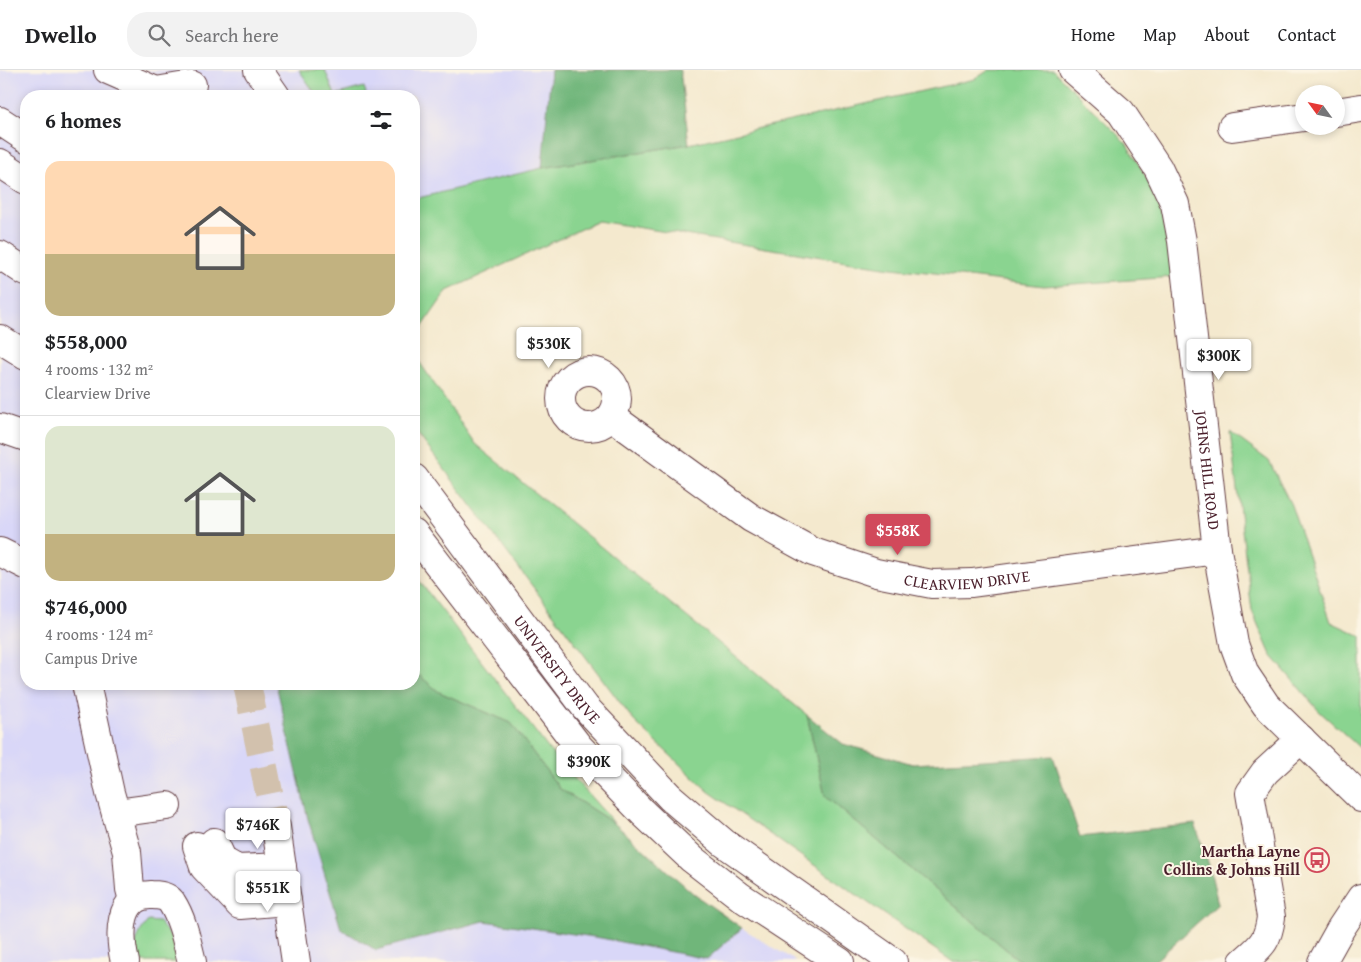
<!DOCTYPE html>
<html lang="en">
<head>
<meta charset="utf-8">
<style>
	body { margin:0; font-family:"Gentium Book Plus",serif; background:#f2f2f2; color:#202124; height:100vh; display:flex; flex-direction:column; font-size:19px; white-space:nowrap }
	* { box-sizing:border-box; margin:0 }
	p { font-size:16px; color:#757577 }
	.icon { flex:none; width:28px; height:28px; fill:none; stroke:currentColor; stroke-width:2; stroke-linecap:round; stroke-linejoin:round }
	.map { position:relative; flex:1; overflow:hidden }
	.panel { position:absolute; left:20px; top:20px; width:400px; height:600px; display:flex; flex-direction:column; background:#fff; border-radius:20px; box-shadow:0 2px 8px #0003 }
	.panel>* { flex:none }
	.needle { width:32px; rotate:303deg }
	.controls { position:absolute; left:1295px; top:15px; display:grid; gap:10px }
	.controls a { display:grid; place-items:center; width:50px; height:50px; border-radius:50%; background:#fff; box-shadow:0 2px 8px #0003; font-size:25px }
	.price { position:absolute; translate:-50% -42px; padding:0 11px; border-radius:5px; background:#fff; color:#222; font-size:16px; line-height:32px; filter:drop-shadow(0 1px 2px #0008) }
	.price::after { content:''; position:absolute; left:50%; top:30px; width:15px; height:11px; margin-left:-8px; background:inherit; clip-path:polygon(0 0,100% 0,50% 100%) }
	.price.on { background:#d1495b; color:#fff }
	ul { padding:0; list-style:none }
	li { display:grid; align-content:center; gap:10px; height:265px; padding:0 25px }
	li+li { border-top:1px solid #e0e0e0 }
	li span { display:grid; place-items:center; height:155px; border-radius:15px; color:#555 }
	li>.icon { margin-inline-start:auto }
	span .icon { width:90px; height:90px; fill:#fffc; stroke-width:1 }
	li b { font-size:21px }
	h2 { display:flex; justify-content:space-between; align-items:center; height:60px; padding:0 25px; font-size:21px }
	header { display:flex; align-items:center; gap:30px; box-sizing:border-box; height:70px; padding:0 25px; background:#fff; border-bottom:1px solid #e0e0e0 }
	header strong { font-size:24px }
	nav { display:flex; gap:28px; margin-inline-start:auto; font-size:18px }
	.search { width:350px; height:45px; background:#f2f2f2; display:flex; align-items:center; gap:12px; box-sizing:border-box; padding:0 18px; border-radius:20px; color:#757577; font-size:19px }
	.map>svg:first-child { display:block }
</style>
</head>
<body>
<header>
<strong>Dwello</strong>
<div class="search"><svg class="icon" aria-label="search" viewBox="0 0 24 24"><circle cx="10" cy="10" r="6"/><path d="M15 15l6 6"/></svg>Search here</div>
<nav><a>Home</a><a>Map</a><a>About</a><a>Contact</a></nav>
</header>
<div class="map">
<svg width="1361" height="892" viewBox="0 0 1361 892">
	<rect width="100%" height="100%" fill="#fcf5e5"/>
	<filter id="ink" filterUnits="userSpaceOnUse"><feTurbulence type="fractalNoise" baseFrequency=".02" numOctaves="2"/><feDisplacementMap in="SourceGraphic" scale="10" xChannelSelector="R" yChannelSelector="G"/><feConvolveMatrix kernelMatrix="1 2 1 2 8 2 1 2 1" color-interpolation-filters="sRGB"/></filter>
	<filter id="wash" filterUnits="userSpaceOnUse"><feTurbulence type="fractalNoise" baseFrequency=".0096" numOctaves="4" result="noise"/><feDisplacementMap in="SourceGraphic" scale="20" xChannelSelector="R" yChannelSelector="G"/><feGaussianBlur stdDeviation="1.12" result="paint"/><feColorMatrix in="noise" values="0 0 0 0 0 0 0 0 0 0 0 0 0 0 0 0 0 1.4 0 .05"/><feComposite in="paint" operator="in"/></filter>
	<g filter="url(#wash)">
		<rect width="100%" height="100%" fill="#f4e9ce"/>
		<!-- built -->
		<path fill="#d9d7f8" d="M0,0h551l-9,98 -128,31v-103h-388v588h250l32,135 68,131 108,-29 117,17 106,21 35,-31 55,34h-797z"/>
		<!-- green -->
		<path fill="#8ad490" stroke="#6a7a5e" d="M299,0h26l10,25 29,-8 2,6 -2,3h-47z
			M989,0h64l73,73 32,54 17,80 -131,9 -160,-19 -286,-46 -151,70 -33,48v-140l128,-31 147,-24 286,-65z
			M414,284l61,90 332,271 18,81 196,166h-68l-245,-171 -74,-70 -220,-292z
			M1230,362l39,29 22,44 40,117 30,14v113l-42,-38 -48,-56 -19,-44z
			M414,504l137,178 64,72 -55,-35 -49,-66 -72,-31 -25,-21z
			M148,851l11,1 13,16 5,24h-40c-4,-17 0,-28 11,-41z"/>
		<!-- forest -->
		<path fill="#6fb67a" stroke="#5c6a52" d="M551,0h129l9,74 -147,24z
			M414,601l25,21 72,31 49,66 55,35 80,71 47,33 -35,31 -106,-21 -117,-17 -108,29 -35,-21 -33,-110 -32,-135h138z
			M807,645l36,29 70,20 140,-8 27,81 115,-13 14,41 9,39 -64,58h-133l-196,-166z"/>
	</g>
	<g filter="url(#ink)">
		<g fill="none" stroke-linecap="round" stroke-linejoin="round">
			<!-- minor-tunnel -->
			<path stroke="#d2c1ad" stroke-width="28" stroke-dasharray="28 14" stroke-linecap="butt" d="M247,614l29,143"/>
			<defs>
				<g id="minor">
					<path d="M108,0l48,21 36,-6"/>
					<path d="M258,0l18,26"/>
					<path id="s1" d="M1073,0l48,42 37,56 17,36 7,37 35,309 17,94 11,30 21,31 95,93"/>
					<path d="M1336,42l25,-4"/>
					<path d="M0,51l26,17"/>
					<path d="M1232,57l72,-10"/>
					<path d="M0,93l26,17"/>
					<path d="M0,185l26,17"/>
					<path d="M0,269l26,16"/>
					<circle cx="589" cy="329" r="28"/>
					<path id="s2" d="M612,347l139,101 62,34 63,21 56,11 40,-1 245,-33"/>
					<path d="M0,358l26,9"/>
					<path id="s3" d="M414,408l171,229 85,90 54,46 169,119"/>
					<path d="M414,463l165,214 64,66 49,46 49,38 99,65"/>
					<path d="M0,482l26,13"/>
					<path d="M86,614l24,109 17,59 3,37 3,11"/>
					<path d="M116,743l51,-7"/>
					<path d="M276,757l20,135"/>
					<path d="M214,772l9,19 14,8 45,-2"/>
					<path d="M197,776l7,21 36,38 47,-4"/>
					<path d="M125,892c-6,-25 -8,-68 27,-67 8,0 16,1 20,8 11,17 15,40 20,59"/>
					<path d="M1243,892c18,-16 25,-20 28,-45l-21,-124 15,-21 36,-33"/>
				</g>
				<path id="major" d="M1322,892l19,-34 20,-30"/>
			</defs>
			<!-- minor casing -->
			<use href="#minor" stroke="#643d43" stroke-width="30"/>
			<!-- major casing -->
			<use href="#major" stroke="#643d43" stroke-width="30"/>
			<!-- minor -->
			<use href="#minor" stroke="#fff" stroke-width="28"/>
			<!-- major -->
			<use href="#major" stroke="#fff" stroke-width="28"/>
		</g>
	</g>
	<!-- icons -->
	<defs>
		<symbol id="bus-ring" viewBox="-11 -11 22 22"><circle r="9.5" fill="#fcf5e5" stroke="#d1495b" stroke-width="1.5"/><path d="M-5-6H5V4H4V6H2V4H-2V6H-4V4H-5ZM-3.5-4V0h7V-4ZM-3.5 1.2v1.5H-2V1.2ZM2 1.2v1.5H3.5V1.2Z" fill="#d1495b"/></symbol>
	</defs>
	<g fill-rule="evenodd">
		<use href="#bus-ring" x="1303" y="776" width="28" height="28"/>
	</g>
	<g text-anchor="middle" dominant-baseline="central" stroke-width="4" stroke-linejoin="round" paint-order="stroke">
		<!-- street labels -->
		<g font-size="16" fill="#4a1f2b" stroke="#fcf5e5">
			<text stroke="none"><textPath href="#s1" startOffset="439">JOHNS HILL ROAD</textPath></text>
			<text stroke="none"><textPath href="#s2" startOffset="401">CLEARVIEW DRIVE</textPath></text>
			<text stroke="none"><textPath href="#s3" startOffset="239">UNIVERSITY DRIVE</textPath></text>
		</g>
		<!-- poi labels -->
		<g font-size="16" font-weight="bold" fill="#4a1f2b" stroke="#fcf5e5" text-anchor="end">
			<text x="1300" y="781">Martha Layne<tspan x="1300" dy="18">Collins &amp; Johns Hill</tspan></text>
		</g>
	</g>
</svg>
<div class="controls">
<a><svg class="needle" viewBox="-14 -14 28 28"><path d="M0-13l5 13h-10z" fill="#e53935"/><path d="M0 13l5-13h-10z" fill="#757577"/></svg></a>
</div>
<b class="price" style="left:549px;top:299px">$530K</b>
<b class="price" style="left:1219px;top:311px">$300K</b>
<b class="price on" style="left:898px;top:486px">$558K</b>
<b class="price" style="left:589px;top:717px">$390K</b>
<b class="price" style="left:258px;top:780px">$746K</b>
<b class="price" style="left:268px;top:843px">$551K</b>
<section class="panel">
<h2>6 homes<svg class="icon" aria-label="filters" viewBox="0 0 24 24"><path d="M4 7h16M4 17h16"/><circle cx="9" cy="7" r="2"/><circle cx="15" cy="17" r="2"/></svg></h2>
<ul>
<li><span style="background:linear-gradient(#ffd9b3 60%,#c2b280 0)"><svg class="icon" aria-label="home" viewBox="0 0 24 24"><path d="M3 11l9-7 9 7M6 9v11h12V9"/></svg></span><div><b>$558,000</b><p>4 rooms · 132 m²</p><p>Clearview Drive</p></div></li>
<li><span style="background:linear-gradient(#dfe7d0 70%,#c2b280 0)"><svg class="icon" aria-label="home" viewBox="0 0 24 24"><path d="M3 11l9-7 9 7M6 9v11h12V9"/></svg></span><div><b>$746,000</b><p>4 rooms · 124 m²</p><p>Campus Drive</p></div></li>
</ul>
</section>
</div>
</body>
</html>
